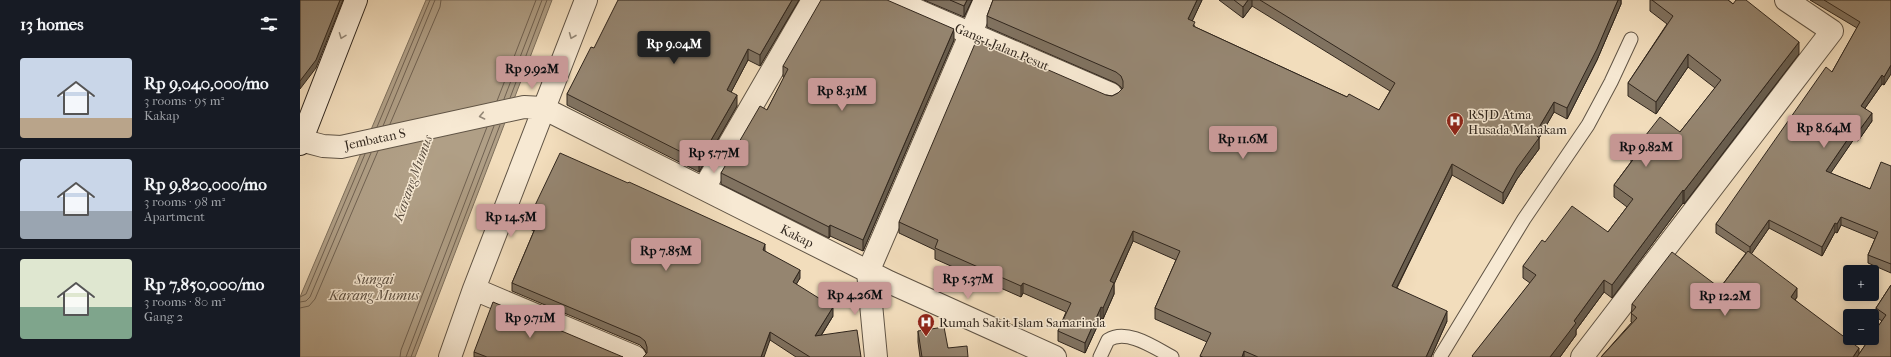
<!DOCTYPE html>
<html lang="en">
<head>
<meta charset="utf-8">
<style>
	body { margin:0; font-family:"IM FELL French Canon",serif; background:#20242c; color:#f1f3f6; height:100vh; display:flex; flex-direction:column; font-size:15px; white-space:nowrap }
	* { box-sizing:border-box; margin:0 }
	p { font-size:13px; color:#9ea1a6 }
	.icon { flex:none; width:22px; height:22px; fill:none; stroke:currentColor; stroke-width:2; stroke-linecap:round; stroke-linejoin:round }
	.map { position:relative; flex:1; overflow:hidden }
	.drawer { display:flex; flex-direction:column; background:#171b24; width:300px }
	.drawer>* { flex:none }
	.tools { position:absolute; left:1543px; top:265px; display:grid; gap:8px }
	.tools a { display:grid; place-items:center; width:36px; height:36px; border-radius:4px; background:#171b24; box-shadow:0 2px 10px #0003; font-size:20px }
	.price { position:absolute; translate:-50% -34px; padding:0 9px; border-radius:4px; background:#c59692; color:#111; font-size:13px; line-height:26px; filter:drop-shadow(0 1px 2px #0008) }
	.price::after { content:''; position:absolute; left:50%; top:24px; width:12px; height:9px; margin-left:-6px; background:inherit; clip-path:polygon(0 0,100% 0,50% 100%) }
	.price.active { background:#222; color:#fff }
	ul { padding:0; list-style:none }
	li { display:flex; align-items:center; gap:12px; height:100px; padding:0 20px }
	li+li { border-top:1px solid #363941 }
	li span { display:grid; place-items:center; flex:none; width:112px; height:80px; border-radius:4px; color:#555 }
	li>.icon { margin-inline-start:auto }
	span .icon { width:48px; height:48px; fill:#fffc; stroke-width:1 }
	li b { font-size:17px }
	h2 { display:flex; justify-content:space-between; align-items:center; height:48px; padding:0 20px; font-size:17px }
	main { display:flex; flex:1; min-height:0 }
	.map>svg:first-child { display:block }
</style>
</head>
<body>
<main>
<section class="drawer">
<h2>13 homes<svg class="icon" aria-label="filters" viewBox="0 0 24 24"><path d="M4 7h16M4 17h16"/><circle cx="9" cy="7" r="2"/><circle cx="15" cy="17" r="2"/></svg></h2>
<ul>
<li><span style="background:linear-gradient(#c9d6e8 75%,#b9a48a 0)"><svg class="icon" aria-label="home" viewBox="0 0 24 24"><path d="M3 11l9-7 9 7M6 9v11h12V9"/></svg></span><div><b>Rp 9,040,000/mo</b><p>3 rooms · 95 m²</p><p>Kakap</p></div></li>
<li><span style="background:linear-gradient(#c9d6e8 65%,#9aa5b1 0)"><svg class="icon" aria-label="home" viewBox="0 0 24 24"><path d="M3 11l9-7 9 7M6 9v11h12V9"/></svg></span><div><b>Rp 9,820,000/mo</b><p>3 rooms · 98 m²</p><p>Apartment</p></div></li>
<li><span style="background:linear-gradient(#dfe7d0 60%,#7fa58c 0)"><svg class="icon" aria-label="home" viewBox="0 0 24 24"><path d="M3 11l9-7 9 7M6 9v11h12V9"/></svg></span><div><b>Rp 7,850,000/mo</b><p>3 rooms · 80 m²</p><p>Gang 2</p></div></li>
</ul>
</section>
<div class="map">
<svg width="1591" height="357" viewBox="0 0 1591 357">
	<rect width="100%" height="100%" fill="#f2ddbc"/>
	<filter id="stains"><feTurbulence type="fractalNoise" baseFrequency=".005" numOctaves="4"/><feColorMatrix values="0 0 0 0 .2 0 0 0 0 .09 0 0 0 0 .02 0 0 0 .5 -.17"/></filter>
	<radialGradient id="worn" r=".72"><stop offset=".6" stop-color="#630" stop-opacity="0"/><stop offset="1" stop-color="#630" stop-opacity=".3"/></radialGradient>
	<!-- water -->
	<path fill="#b09f86" stroke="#7d6f5c" d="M126,0h126l-137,357h-115v-60z"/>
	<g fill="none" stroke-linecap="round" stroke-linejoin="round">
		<!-- shore -->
		<path stroke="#706252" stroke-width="1" d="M210,98l37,-98
			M204,99l38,-99
			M197,101l39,-101
			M90,124l50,-117 1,-7
			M83,126l52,-126
			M77,127l53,-127
			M0,297l6,-3 59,-140
			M0,302l6,-1 4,-4 61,-144
			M0,308l9,-2 6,-7 63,-148
			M100,357l1,-7 86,-223
			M106,357l88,-231
			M111,357l89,-232"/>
		<defs>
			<path id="lane" d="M800,357l8,-17c19,-12 47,8 64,17
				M1140,357l84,-138 64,-94 23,-43 20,-43"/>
			<path id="street" d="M593,0l218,94
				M0,140l23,6 18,1 183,-40 19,1 346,174 166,75
				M404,188l109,-188
				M174,289l161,68
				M150,357l24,-68 112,-289
				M576,357l-8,-85 117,-272
				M1282,357l250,-326 -46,-31"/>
			<path id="secondary" d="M0,144l56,-144"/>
		</defs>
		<!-- lane casing -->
		<use href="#lane" stroke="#605445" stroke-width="15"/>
		<!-- street casing -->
		<use href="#street" stroke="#605445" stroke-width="24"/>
		<!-- secondary casing -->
		<use href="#secondary" stroke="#30261d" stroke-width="24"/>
		<!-- lane -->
		<use href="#lane" stroke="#f7e9d3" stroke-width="13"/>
		<!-- street -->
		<use href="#street" stroke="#f7e9d3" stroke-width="22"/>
		<!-- secondary -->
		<use href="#secondary" stroke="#f7e9d3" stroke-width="22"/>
	</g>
	<!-- wall -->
	<path fill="#807260" stroke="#30261d" d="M499,0l-39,66 -12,-6 -17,32 6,14 -38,66 -132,-67v-11l27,-46z
		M624,0h48l-8,17z
		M693,0h209l-10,21 3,6 152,70 32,13 11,-19 -138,-85 -9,12 -24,-18h402v4l-24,56 -30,59 -13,-7 -15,26v11l-22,30 -14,25 -51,-29 -55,113 50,33 -16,36h-231l7,-15 -52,-23v-11l21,-48 -43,-19 -19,43v10l-11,25 -2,-1 -16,35 -27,-12v-10l8,-19 -43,-19 -2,4 -86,-38v-9l-36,-17v-11l207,-127 6,1 6,-3 4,-4 -1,-2 -5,-4 -129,-56v-11z
		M1350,0h78l71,54 -115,150 -1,-1 -71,95 -8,-6 -28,38v5l-16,22h-88l58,-74 -7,-5v-12l22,-24 63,-10 19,-25 -13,-10v-12l17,-23v-8l49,-22 35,-44 -27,-21 -32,47 -28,-18v-13l39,-59 -17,-13z
		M1510,0h81l-7,85 -2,-1 -17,24 7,13 -14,20 -4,-2 -24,34 40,16 21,-23v107l-23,-10v-8l7,-16 -34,-14 -4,8 -2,-1 -13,24 -53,-28 -18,26 46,43 -2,3 64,54 23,-33 -6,-4v-9l15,-23v72h-290l31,-35h-1l1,-18 88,-16 26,-35 -30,-20v-9l116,-152 25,-44z
		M654,40l-91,211 -33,-15 -1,2 -108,-54v-11l46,-63 17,-32 -1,-1v-11z
		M228,220l237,31 35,27 -4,6 37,32 -12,20 40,21h-65l-26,-17 -124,13 -1,-3 -5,-5 -128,-54v-8l22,-52 -6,-3z
		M618,331l30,17 20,9h-48l-2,-15z
		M174,352l149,5h-149z"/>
	<!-- shaded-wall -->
	<path fill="#685d4e" stroke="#30261d" d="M40,0h3l-27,68 -16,21v-8z
		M492,0h7l-39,66v-11z
		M667,0h5l-8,17v-11z
		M897,0h5l-14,30v-11z
		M948,0h4v6l-9,12v-11z
		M1318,0h3v4l-24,56 -30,59v-11z
		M654,29v11l-91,211v-11z
		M1499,42v12l-115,150v-13z
		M448,49v11l-21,40v-10z
		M1388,54v13l-32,47v-12z
		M1591,65v9l-7,11v-8z
		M1582,75v9l-21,30v-8z
		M437,95v11l-38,66v-11z
		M1254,102v10l-16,28 1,-2v11l-22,30 -14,25v-11l32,-59z
		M1572,113v8l-14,20v-9z
		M1554,130v9l-28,41v-9z
		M1152,164v11l-60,122v-11z
		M1383,190v13l-71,95v-13z
		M1541,217v8l-4,8v-9z
		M1469,220v8l-19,28v-9z
		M1535,223v9l-13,24v-9z
		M530,225v11l-1,2v-11z
		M833,231v10l-19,43v10l-11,25v-11l7,-27z
		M465,244v9l-2,-3z
		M500,270v8l-7,12v-8z
		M1304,280v12l-28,38v5l-16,22h-10l24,-36z
		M723,283v10l-2,4v-11z
		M1497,288v9l-6,8v-8z
		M533,307v9l-18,29v-9z
		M801,307v11l-16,35v-10z
		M1147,311v10l-16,36h-5z
		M470,332v8l-6,17h-3z
		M1559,348v9h-6z
		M944,351v6h-2z"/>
	<!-- building -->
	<path fill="#958570" stroke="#30261d" d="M0,0h40l-24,60 -16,21z
		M318,0h174l-32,55 -12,-6 -21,41 10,5 -38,66 -132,-67 24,-47 3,1z
		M521,0h66l67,29 -91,211 -33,-15 -1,2 -108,-54 39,-67 7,4 21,-41 -5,-3z
		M650,0h17l-3,6z
		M693,0h204l-9,19 7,3 -2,4 154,71 2,-3 30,16 16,-27 -135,-83h358l-21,49 -30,59 -13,-6 -19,32 4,4 -22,30 -14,25 -51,-29 -60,122 55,25 -21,46h-168l-14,-6 -2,6h-39l-3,-1 11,-23 -56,-25 25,-57 -47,-20 -23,50 4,2 -11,25 -2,-1 -16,36 -27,-12 13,-28 -48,-20 -2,3 -86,-38 3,-8 -39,-18 78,-183 129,56 6,1 6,-3 5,-5v-7l-2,-5 -5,-4 -129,-56z
		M934,0h14l-5,7z
		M1352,0h76l5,4 3,-4h10l53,42 -115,149 -1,-1 -71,95 -8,-5 -30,41 2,2 -26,34h-77l-1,-1 64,-81 -13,-9 19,-26 3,2 27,-36 36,26 25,-33 -19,-14 21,-28 -4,-3 29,-37 20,15 41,-52 -33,-26 -32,48 -28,-19 45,-67z
		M1524,0h67v65l-7,12 -2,-2 -21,31 11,7 -14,19 -4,-2 -28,41 44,18 11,-27 10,4v98l-23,-9 10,-23 -37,-15 -4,7 -2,-1 -13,24 -53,-27 -19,27 -34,-23 110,-157 6,5 28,-50z
		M260,153l68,30 1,-1 136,62 -2,6 37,20 -7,12 40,25 -18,29 42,-6 4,27h-51l-40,-25 -9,25h-118l4,-4v-6l-2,-6 -5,-4 -128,-54 25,-59 -9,-4z
		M1448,251l49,37 -6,9 68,51 -6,9h-252l36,-39 -6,-5 5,-6 -4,-3 40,-52 48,36z
		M1591,285v72h-34l13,-19h2v-3l14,-20 -10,-7z
		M193,302l130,55h-136l-13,-5z
		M644,327l4,21 19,-2 1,11h-46l-4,-26z"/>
	<!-- one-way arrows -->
	<defs><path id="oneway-chevron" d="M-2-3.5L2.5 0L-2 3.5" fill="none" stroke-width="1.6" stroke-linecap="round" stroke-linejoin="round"/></defs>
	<g stroke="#948878">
		<use href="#oneway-chevron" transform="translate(42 36) rotate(111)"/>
		<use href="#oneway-chevron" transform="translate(272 36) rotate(112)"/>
		<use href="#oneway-chevron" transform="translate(182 116) rotate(168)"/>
	</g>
	<!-- icons -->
	<defs>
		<symbol id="hospital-pin" viewBox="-11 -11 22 30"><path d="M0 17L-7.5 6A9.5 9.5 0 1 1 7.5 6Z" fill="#8f2418" stroke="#f7e9d3"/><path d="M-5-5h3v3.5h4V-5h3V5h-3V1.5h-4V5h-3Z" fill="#fff"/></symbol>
	</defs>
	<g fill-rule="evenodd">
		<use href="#hospital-pin" x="1145" y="111" width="20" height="27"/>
		<use href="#hospital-pin" x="616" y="312" width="20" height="27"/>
	</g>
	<g text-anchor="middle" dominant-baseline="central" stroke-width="3" stroke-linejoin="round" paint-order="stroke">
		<!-- street labels -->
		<g font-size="13" fill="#30261d" stroke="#f7e9d3">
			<text transform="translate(702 47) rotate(23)">Gang 1 Jalan Pesut</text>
			<text transform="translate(75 139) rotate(-12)">Jembatan S</text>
			<text transform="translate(497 236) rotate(27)">Kakap</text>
		</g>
		<!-- poi labels -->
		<g font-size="13" fill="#30261d" stroke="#f7e9d3" text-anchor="start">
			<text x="1168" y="114">RSJD Atma<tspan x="1168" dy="15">Husada Mahakam</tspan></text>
			<text x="639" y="322">Rumah Sakit Islam Samarinda</text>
		</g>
		<!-- water labels -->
		<g font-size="14" font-style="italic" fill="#5d5042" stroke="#f7e9d3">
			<text transform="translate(113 178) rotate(-70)">Karang Mumus</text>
			<text x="74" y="279">Sungai<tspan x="74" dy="16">Karang Mumus</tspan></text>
		</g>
	</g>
	<rect width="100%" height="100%" filter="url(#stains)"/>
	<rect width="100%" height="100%" fill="url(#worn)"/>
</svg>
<div class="tools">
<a>+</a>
<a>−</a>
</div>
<b class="price active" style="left:374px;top:65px">Rp 9.04M</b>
<b class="price" style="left:232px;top:90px">Rp 9.92M</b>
<b class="price" style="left:542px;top:112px">Rp 8.31M</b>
<b class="price" style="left:1524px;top:149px">Rp 8.64M</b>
<b class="price" style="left:943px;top:160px">Rp 11.6M</b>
<b class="price" style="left:1346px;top:168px">Rp 9.82M</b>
<b class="price" style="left:414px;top:174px">Rp 5.77M</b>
<b class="price" style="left:211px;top:238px">Rp 14.5M</b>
<b class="price" style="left:366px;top:272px">Rp 7.85M</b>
<b class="price" style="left:668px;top:300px">Rp 5.37M</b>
<b class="price" style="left:555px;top:316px">Rp 4.26M</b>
<b class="price" style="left:1425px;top:317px">Rp 12.2M</b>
<b class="price" style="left:230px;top:339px">Rp 9.71M</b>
</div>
</main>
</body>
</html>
